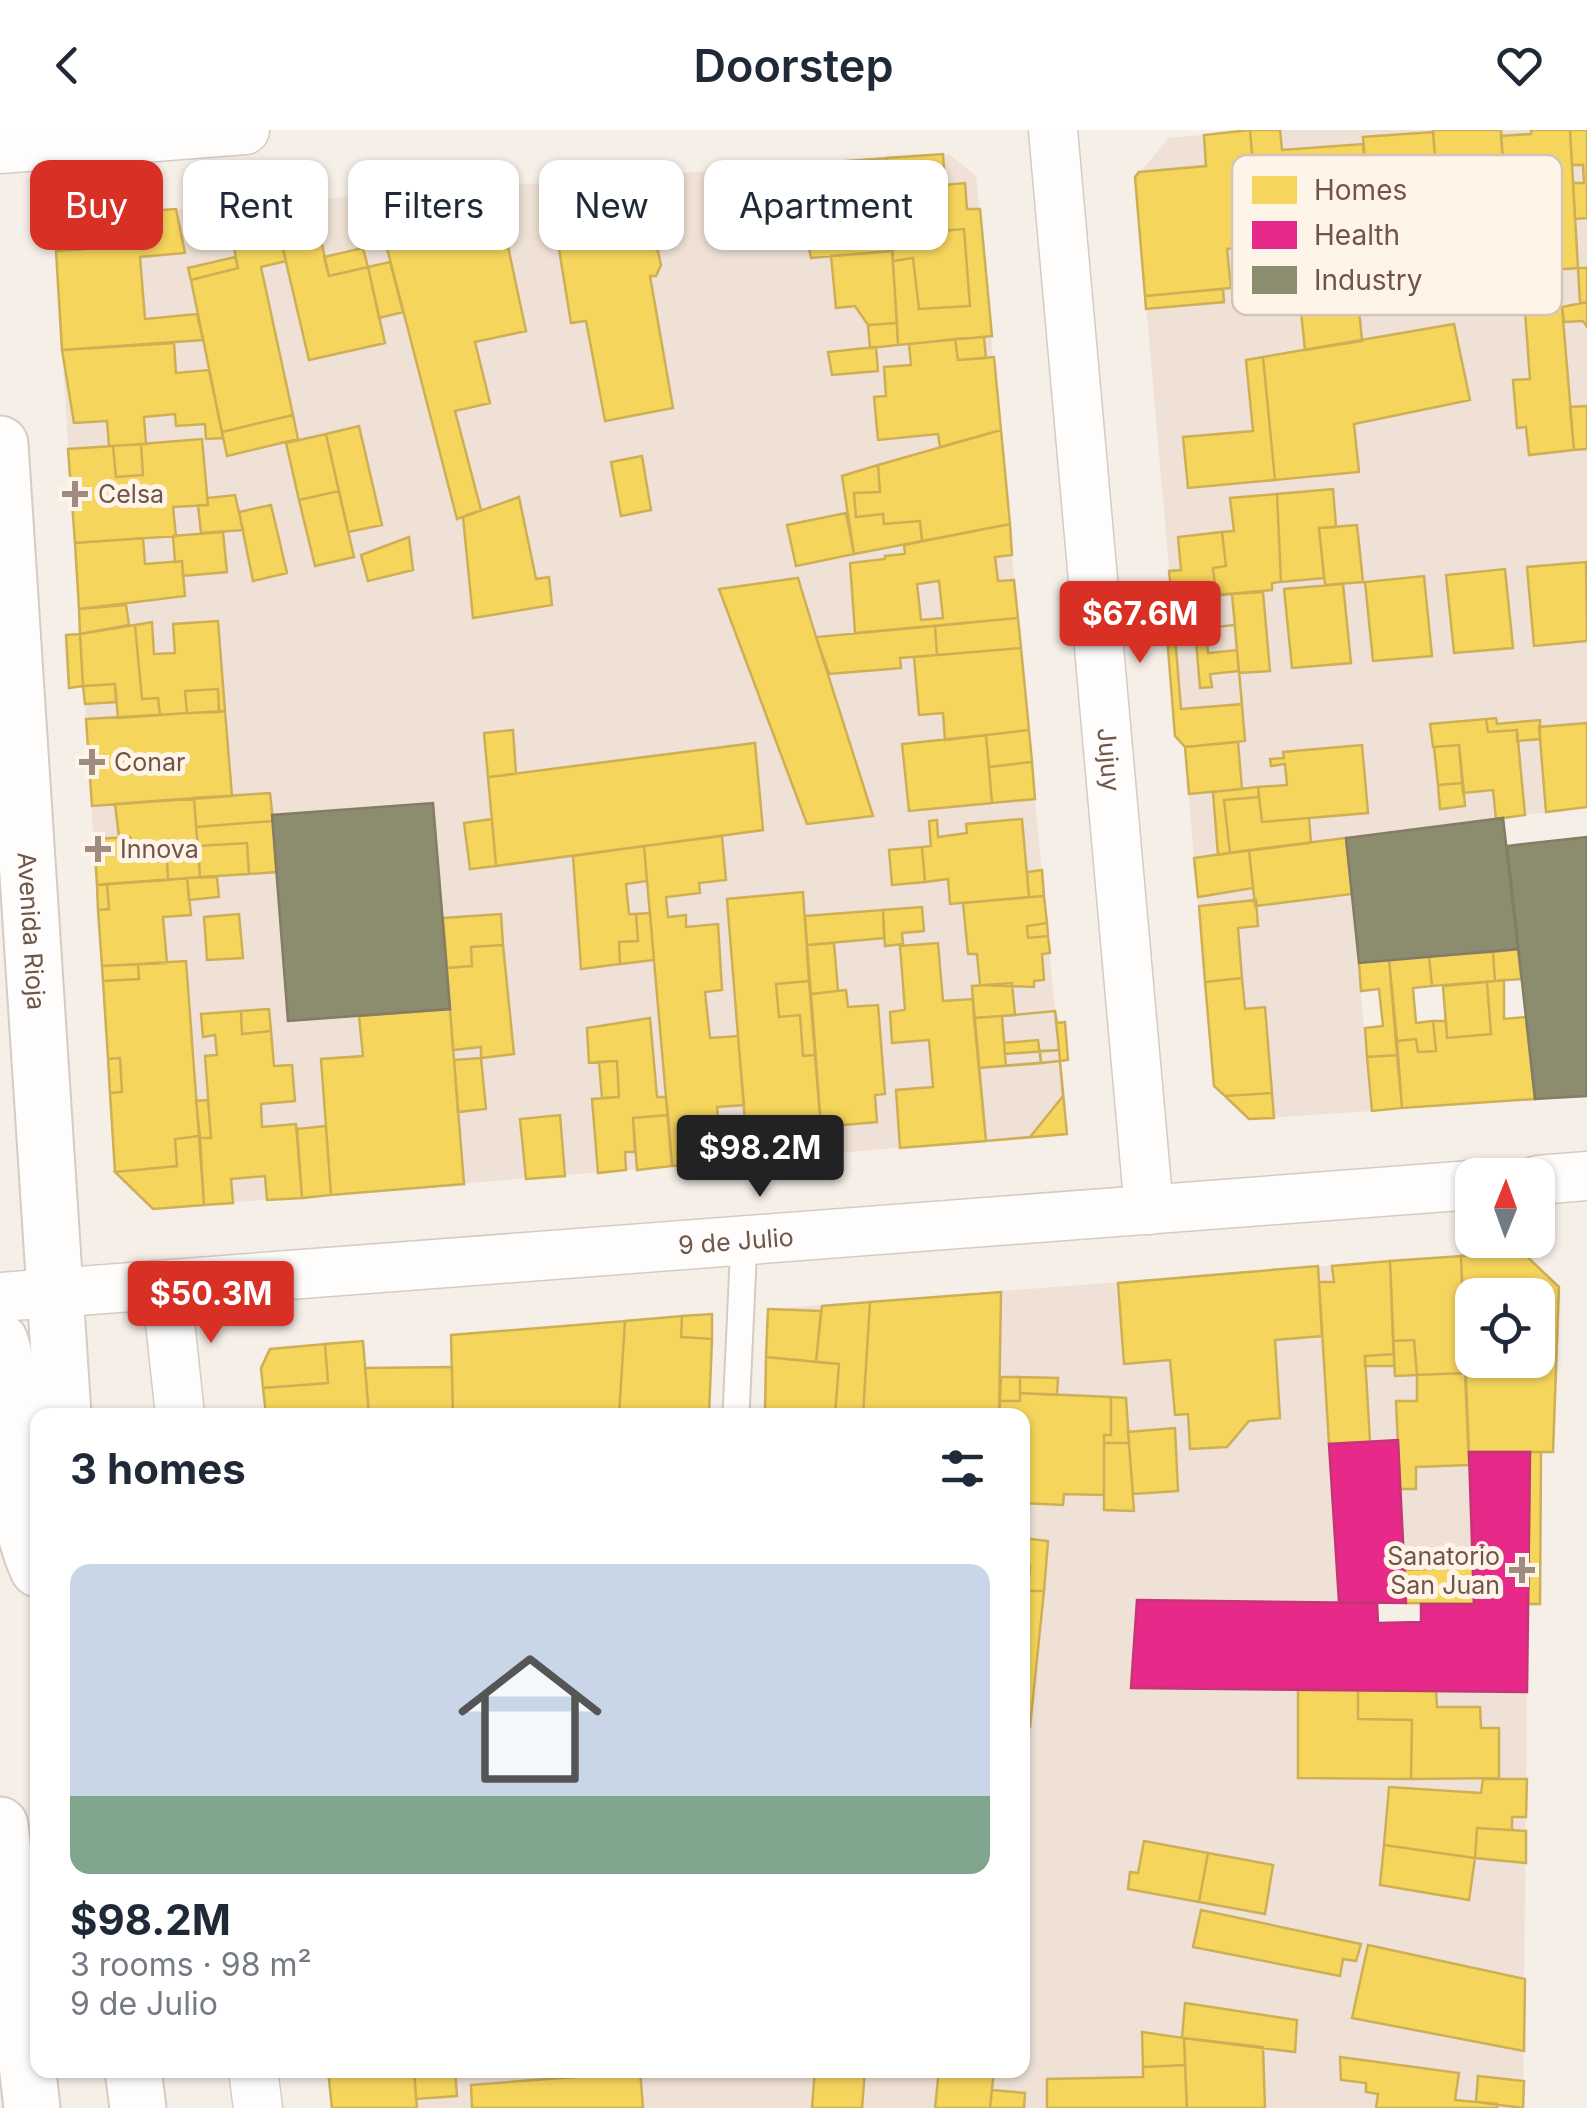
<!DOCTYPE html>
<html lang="en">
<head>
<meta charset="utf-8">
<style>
	body { margin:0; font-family:Inter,sans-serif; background:#f6f6f7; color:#1f2937; height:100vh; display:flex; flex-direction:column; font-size:38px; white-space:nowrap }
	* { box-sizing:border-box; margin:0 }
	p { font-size:32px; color:#747a83 }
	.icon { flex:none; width:55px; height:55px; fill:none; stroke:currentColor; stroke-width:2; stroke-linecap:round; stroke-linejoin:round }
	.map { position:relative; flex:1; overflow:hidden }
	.details { position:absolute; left:30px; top:1278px; width:1000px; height:670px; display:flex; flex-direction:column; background:#fff; border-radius:20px; box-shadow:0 2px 8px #0004 }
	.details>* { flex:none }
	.hud { position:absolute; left:30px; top:30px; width:1000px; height:90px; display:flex; gap:20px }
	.needle { width:65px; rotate:1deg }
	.fabs { position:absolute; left:1455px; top:1028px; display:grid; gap:20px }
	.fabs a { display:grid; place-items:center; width:100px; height:100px; border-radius:20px; background:#fff; box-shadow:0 2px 8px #0004; font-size:50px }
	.price { position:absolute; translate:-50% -85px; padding:0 22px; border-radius:10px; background:#d93025; color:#fff; font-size:32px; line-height:65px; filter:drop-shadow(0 2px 5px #0008) }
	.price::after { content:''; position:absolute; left:50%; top:60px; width:30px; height:22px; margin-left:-15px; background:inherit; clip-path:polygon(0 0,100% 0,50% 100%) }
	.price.on { background:#222; color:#fff }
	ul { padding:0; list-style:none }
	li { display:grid; align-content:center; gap:20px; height:530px; padding:0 40px }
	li+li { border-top:2px solid #e0e1e3 }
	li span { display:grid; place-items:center; height:310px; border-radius:20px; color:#555 }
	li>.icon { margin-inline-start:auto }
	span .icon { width:180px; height:180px; fill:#fffc; stroke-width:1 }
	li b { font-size:42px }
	h2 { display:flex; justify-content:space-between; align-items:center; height:120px; padding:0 40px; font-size:42px }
	.chip { padding:0 35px; border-radius:20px; background:#fff; box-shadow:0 2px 8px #0004; font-size:35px; line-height:90px }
	.chip.on { background:#d93025; color:#fff }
	header { display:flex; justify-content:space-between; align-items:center; height:130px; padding:0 40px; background:#fff; font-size:45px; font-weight:600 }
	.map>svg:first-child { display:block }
</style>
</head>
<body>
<header><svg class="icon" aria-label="back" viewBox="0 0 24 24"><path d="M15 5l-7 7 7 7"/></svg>Doorstep<svg class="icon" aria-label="heart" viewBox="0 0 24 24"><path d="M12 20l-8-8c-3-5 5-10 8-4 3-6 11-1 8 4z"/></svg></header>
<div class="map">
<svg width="1587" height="1978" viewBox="0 0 1587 1978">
	<rect width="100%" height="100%" fill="#f6efe8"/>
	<!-- residential -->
	<path fill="#efe1d5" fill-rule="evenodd" d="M1257,0h330v677l-241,31 26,273 -123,8 -35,-33 -79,-908 34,-40z
		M949,24l27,22 87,920 -33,41 -877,72 -38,-37 -60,-930 24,-26z
		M1521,1121l38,36 -6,165h-84l5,152 -337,-4 -6,87 396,5 -4,416h-1191l-4,-38h694v-655h-259l5,-106zM1472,1165h66v65h-66z"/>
	<!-- homes -->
	<path fill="#f6d55c" stroke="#ceaf56" stroke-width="2.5" fill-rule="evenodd" d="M1250,0h30l2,20 81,-6 8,85 -112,11z
		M1250,0l7,79 -22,1 4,38 -12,1 4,39 -86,8 -10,-119 4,-5 67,-6 -2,-31z
		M1433,0h68l2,32 -36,3 3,34 35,-3 7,89 -67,5z
		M1531,0h39l8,138 -40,3 2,39 -26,4 -13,-178 30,-2z
		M1570,0h17v88l-12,1 -2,-36h11l-1,-18h-11z
		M1433,2l3,38 -23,2 4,41 22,-3 5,66 -69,7 -12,-146z
		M943,24l2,31 20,-2 2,26h13l12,127 -94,9 -5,-84 20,-3 6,51 51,-3 -6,-77 -72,6 -5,-77z
		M887,28l5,93 -81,7 -18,-93z
		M495,56l31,145 -51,11 15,61 -35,8 26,99 -24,9 -84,-325z
		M176,79l9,44 -45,4 5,62 52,-5 6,26 -141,10 -6,-99 28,-2 3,-24 14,-11z
		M630,84l4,26 9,-1 15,12 3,14 -5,11h-6l23,132 -68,13 -19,-100 -15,2 -13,-80 50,-9 -3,-16z
		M605,88l3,16 -20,4 -3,-16z
		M278,97l8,34 -25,6 32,148 -71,17 -31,-152 47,-12 -6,-30z
		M964,99l6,77 -51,3 -6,-51 -20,3 -1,-26z
		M320,106l9,40 39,-9 17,76 -76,17 -27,-115z
		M363,118l5,19 -39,9 -5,-19z
		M892,121l5,72 -29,2 -13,-19 -19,2 -5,-52z
		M235,127l3,11 -47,12 -3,-12z
		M390,132l13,50 -24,6 -11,-51z
		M1578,138h9v34l-7,1z
		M1223,159l1,13 -78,7 -1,-13z
		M1587,172v25l-4,-6 -19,1 -2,-15z
		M1562,177l12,143 -45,5 -3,-28 -9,1 -4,-48 17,-1 -5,-67z
		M1359,179l3,32 -57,9 -4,-38z
		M897,193l1,22 -28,3 -2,-23z
		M1454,194l16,76 -116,24 5,48 -84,8 -12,-123z
		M984,207l2,21 -28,2 -3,-21z
		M955,209l3,21 36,-3 7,73 -61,17 -2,-13 -60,6 -4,-43 12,-1 -2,-29 27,-2 -2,-21z
		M174,213l2,30 33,-3 14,68 -17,1 -1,-15 -29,2 -1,-12 -31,3 2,27 -37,2 -2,-25 -33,2 -12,-73z
		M876,217l2,24 -46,4 -4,-23z
		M1263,227l12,123 -87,8 -5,-51 70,-6 -7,-71z
		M1587,276v43l-13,1 -4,-43z
		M293,285l5,24 -71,17 -5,-24z
		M359,296l23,99 -34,7 -22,-98z
		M1001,300l9,94 -88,17 -2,-20 -36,3 -1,-10 -27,3 -2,-24 26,-1 -2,-27z
		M326,304l13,57 -40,9 -13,-57z
		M202,309l6,66 -35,2 3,29 -101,7 -7,-94 45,-3 3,31 27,-2 -2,-31z
		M141,314l2,31 -27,2 -3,-31z
		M642,326l9,54 -30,6 -10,-54z
		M878,335l2,27 -26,1 2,24 27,-3 1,10 36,-3 2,20 -68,13 -12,-78z
		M1333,359l3,38 -17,1 5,50 -43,4 -4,-88z
		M339,361l15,66 -39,9 -16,-66z
		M1277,364l4,88 -9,1v7l-56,5 -3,-27 13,-2 -4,-34 12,-1 -4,-33z
		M235,365l8,35 -42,3 -3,-28h10l-1,-7z
		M519,367l17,82 13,-2 3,28 -79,13 -10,-101z
		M271,375l16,68 -34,8 -14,-69z
		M846,383l8,41 -58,12 -9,-41z
		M1010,394l2,31 -17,2 3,24 16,-1 4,38 -163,15 -5,-70 35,-4v-3l20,-2 -1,-9zM939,451l4,37 -22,2 -4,-36z
		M1357,395l6,57 -38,3 -6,-57z
		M223,402l4,40 -44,4 -1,-15 -7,1 -2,-26z
		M1222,402l4,34 -13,2 3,27 -44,4 -3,-28 12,-1 -3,-33z
		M409,407l4,33 -45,11 -7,-26z
		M143,408l2,26 37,-3 3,35 -106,13 -4,-66z
		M1586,432l1,79 -53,5 -7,-79z
		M1505,439l8,79 -59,5 -8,-78z
		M1424,446l8,80 -59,5 -8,-79z
		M798,448l18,59 57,179 -66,8 -88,-235z
		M1343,454l8,79 -59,5 -8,-79z
		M1263,462l7,79 -31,2 -7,-79z
		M1232,464l3,31 -40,4 5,59 12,-1 -2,-13 29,-3 6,70 -60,6 -10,-11 -10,-125 7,-12z
		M1232,464l3,31 -40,4 5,59 12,-1 -2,-13 29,-3 3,33 -61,5 -9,-110z
		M126,475l3,20 -49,9 -1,-25z
		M1018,488l3,30 -84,7 -2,-29z
		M218,491l7,90 -6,1 -1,-23 -33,2 2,22 -27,2 -2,-17 -16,1 -7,-74 17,-3 2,32 21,-1 -2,-29z
		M135,495l7,74 16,-1 2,17 -42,3 -3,-34 -32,2 -3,-52z
		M935,496l2,29 -37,3 1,10 -72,6 -13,-37z
		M1206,497l2,26 29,-3 2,21 -29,3 2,13 -12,1 -5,-59z
		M80,504l3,52 -14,2 -3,-53z
		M1021,518l8,82 -84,10 -2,-27 -24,2 -5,-58z
		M115,554l1,18 -31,2 -2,-18z
		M218,559l1,23 -32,1 -2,-22z
		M225,581l7,85 -140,10 -6,-87z
		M1496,588l1,6 43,-4v19l-23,2v-11l-29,2 -2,-13z
		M1486,589l2,13 29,-2 8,85 -29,4 -3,-29 -30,3 -4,-48 -26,2 -3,-23z
		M1587,593v84l-41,5 -7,-85z
		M513,600l3,44 -28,3 -4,-44z
		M1029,600l3,32 -43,5 -3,-32z
		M986,605l6,68 -83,8 -7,-67z
		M1238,612l4,47 -53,5 -4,-47z
		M755,613l8,87 -267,36 -8,-89z
		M1362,615l6,68 -106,9 -4,-35 29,-2 -2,-21 -14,2 -1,-7 14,-1 -1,-6z
		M1459,615l4,38 -25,2 -4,-38z
		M1032,632l3,37 -43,4 -3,-36z
		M1463,653l2,23 -25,3 -2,-24z
		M1258,657l1,10 -35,3 6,53 -12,2 -5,-63z
		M270,663l3,28 -77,6 -2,-29z
		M1259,667l3,25 47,-4 2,25 -81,10 -6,-53z
		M194,668l6,79 -32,3 -1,-18 -27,-3 -10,-22h-11l-4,-33z
		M492,689l4,47 -26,3 -6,-46z
		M1022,689l7,78 -79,7 -2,-25 -23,3 -3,-35 9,-1 -2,-25 8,-1 1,17 29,-4 -1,-9z
		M273,691l4,51 -28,2 -2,-31 -49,3 -2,-19z
		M722,706l4,44 -27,3 1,10 -34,4 2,20 18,-2v12l32,-3 4,66 -17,2 5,46 28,-2 6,69 -27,2 5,56 -50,3 -28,-320z
		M130,707l10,22 27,3 1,18 -71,5 -3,-46z
		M1346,708l6,56 -97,12 -6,-56z
		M247,713l2,31 -49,3 -2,-31z
		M644,716l3,35 -21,3 3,30h7l2,27 -19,1 1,22 -39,5 -8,-113z
		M922,717l3,35 -33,3 -3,-35z
		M1249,720l4,38 -55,9 -4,-39z
		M1042,740l2,26 -15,1 -2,-25z
		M217,747l2,20 -30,3 -2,-22z
		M187,748l4,37 -28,2 4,46 -65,3 -4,-56 11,-1 -2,-25z
		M107,754l2,25 -11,1 -1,-25z
		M803,762l6,89 -33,3 3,33 21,-2 3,41 12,-1 8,99 -75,6 -21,-261z
		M1044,766l3,27 -20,3 1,12 20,-2 2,17 -8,1 2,26 -10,1v6l-54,-2 -3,-31h-9l-5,-51z
		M1256,770l2,26 -20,2 4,50 -37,4 -6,-76z
		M922,777l2,24 -22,2 1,11 -18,2 -2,-36z
		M883,780l1,28 -77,7 -2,-29z
		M650,783l4,47 -34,4 -1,-22 19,-1 -2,-27z
		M239,784l4,44 -36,2 -3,-43z
		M501,784l2,31 -32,2 1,19 -25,2 -4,-50z
		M1047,793l1,13 -20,2 -1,-12z
		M834,813l4,48 -27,3 -4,-49z
		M938,813l5,58 30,-2 13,142 -86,7 -4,-58 37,-3 -4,-47 -37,3 -2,-31 15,-2 -5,-64z
		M503,815l11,109 -33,4v-11l-28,3 -6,-82 25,-2 -1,-19z
		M1518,819l3,30 -26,2 -2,-29z
		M1493,822l2,29 -63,5 -3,-30z
		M1429,826l3,30 -19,2 3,35 17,-2 3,30 -18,1 -2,-13 -19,2 -8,-82z
		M1389,829l8,96 -30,2 -2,-29 18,-2 -4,-37 -18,2 -2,-28z
		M186,831l13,175 -24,3 2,27 -62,6 -5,-79 12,-1 -2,-34 -12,1 -5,-78 36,-2 -1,-15z
		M138,834l1,15 -36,2 -1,-15z
		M1242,848l3,31 20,-2 7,86 -47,3 -11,-10 -9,-104z
		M1504,850v39l22,-2 9,82 -133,9 -5,-67 19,-2 2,13 18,-1 -3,-30h13l1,17 44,-4 -4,-52z
		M809,851l6,74 -12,1 -3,-41 -21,2 -3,-33z
		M1487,852l4,52 -44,4 -4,-52z
		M1012,853l3,32 -41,3 -2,-32z
		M846,860l2,17 30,-2 7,89 -10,1 2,27 -56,5 -10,-133z
		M269,879l2,22 -29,3 -1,-23z
		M450,879l14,175 -133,11 -10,-136 42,-3 -4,-40z
		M241,881l1,23 29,-3 3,35 18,-1 3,36 -34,3 1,23 34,-3 6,74 -35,2 -2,-24 -34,3 2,24 -29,2 -4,-67h11l-6,-82 12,-1 -2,-20 -12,2 -2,-23z
		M1055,881l2,12 8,-1 3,38 -27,3 -3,-23 -34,3 -2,-27z
		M1055,881l4,39 -54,4 -3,-38z
		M1002,886l4,50 35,-3 -1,-12 19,-1 4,46 -33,41 -44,4 -12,-123z
		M650,888l7,79h9l2,18 -35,3 2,34h-10l1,18 -28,3 -6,-74 27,-2 -2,-36 -28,2 -2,-35z
		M1397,925l5,53 -30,3 -5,-54z
		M120,928l2,34 -12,1 -2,-34z
		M481,928l5,51 -28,3 -4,-52z
		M617,931l2,36 -17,1 -3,-36z
		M1060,931l7,73 -81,7 -7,-73z
		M1272,963l2,25 -25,1 -24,-23z
		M208,970l3,38h-11l-4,-37z
		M560,985l5,61 -39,3 -6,-60z
		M668,985l4,51 -35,4 -4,-52z
		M326,996l5,69 -29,3 -5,-69z
		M199,1006l5,69 -51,4 -38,-37 62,-6 -2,-27z
		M1521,1121l38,36 -6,165h-84l-8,-196zM1472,1165h66v65h-66z
		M1461,1126l4,117 -48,2 -3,-35 -21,1 -3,-80z
		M1390,1131l4,93 -29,2 5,86 -41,2 -10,-162h15l-2,-16z
		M1318,1136l4,70 -47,4 5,78 -31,3 -22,26 -37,2 -2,-35 -13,1 -5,-55 -46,4 -6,-81z
		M1001,1162l-2,123h-136l7,-113z
		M870,1172l-7,113h-28l4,-51 -23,-2 6,-56z
		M768,1179l53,2 -5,51 -50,-5z
		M712,1184v25l-31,-2 1,-21z
		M682,1186l-1,21 31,2 -3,76h-90l6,-94z
		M625,1191l-6,94h-166l-2,-80z
		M1414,1210l3,35 -22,1 -2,-35z
		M363,1211l6,74h-103l-3,-27 65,-5 -3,-39z
		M325,1214l3,39 -65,5 -2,-20 9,-19z
		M1394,1224v12h-29v-10z
		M766,1227l73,7 -4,51h-70z
		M452,1237l1,48h-84l-4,-47z
		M1465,1243l4,92 -53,2v22h-16l-4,-88h21v-26z
		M1001,1247h19v24h-20z
		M1020,1247l38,1 -1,17 -37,-2z
		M1020,1263l91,4v38h-7v60l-40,-1 -1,11 -41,-2v-88h-23l1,-14h20z
		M1111,1267l15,1 3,45h-25v-8h7z
		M1175,1298l3,63 -45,3 -5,-62z
		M1104,1313h25l5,68 -30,-1z
		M1530,1322h11l-1,152h-12z
		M1022,1408l26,3 -4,50h-16l2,-25 -8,-1z
		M1022,1435l8,1 -2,25h16l-14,136 -8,-1z
		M1473,1437l1,37 -68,-1 -2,-33z
		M1298,1560h60v29l54,1 -1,59 -113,-1z
		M1358,1560l78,1 1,16h43l1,21h18v50l-88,1 1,-59 -54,-1z
		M1483,1649h44l-1,38h-14v13l-35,-2 -2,30 -91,-13 5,-58 92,6z
		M1477,1698l49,3v32l-51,-5z
		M1144,1711l64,12 -9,49 -71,-13 2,-17 8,1z
		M1384,1715l91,13 -6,42 -89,-15z
		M1208,1723l65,12 -8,49 -66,-12z
		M1201,1780l160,34 -5,17 -13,-2 -3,17 -147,-29z
		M1368,1815l157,34 -1,72 -172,-33z
		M1185,1873l112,17 -2,32 -113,-14z
		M1142,1902l42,6 1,27 -42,2z
		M1184,1908l79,9 2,61h-78z
		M1340,1927l119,16 -4,27 42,4v4h-121l2,-14 -12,-2v-9l-25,-3z
		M1185,1935l2,43h-140v-29l96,-2v-10z
		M328,1940h86l3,38h-85z
		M414,1940h41l2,26 -41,3z
		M599,1940h41l3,38h-171l-1,-23 128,-10z
		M815,1940h50l-3,38h-50z
		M939,1940h55l-4,38h-55z
		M1478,1946l46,5 -1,27 -47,-6z
		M992,1960l33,3 -1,15h-34z"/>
	<!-- health -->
	<path fill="#e7298a" stroke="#c43676" stroke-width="2.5" d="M1398,1310l8,163 -67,-1 -10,-158z
		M1469,1322h61l-3,240 -396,-4 6,-88 240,3 1,20 43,-1v-18h53z"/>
	<!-- industry -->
	<path fill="#8c8c6e" stroke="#847c63" stroke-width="2.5" d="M433,673l17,206 -162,12 -16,-206z
		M1503,688l15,131 -159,14 -13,-125z
		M1587,707v259l-52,3 -28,-253z"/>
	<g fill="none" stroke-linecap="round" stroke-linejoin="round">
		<defs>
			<path id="lane" d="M736,1285l8,-175"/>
			<g id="street">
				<path id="s1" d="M1053,0l96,1080"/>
				<path d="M0,19l245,-19"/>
				<path d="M1538,1050l49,-4"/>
				<path d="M166,1155l14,130"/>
				<path id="s2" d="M0,1167l1472,-112"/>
				<path d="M253,1940l5,38"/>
			</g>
			<g id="secondary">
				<path id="s3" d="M0,314l63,971"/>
				<path d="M0,1211c24,73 5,156 38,228"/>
				<path d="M0,1695l32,283"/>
				<path d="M133,1940l5,38"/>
			</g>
		</defs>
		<!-- lane casing -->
		<use href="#lane" stroke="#d4cbc5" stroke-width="29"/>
		<!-- street casing -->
		<use href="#street" stroke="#d4cbc5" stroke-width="51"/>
		<!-- secondary casing -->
		<use href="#secondary" stroke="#d4cbc4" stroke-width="59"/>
		<!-- lane -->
		<use href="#lane" stroke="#fefdfc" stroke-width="25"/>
		<!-- street -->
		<use href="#street" stroke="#fefdfc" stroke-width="48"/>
		<!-- secondary -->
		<use href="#secondary" stroke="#fefdfc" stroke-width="55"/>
	</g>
	<!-- markers -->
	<g fill="#a08b81" stroke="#fff4e8" stroke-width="4">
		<path d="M70 349h10v10h10v10h-10v10h-10v-10h-10v-10h10z"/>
		<path d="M87 617h10v10h10v10h-10v10h-10v-10h-10v-10h10z"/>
		<path d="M93 704h10v10h10v10h-10v10h-10v-10h-10v-10h10z"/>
		<path d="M1517 1425h10v10h10v10h-10v10h-10v-10h-10v-10h10z"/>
	</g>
	<g text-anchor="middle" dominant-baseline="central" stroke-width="10" stroke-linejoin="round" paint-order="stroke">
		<!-- poi labels -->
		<g font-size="25" fill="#725549" stroke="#fff4e8" text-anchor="start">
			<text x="98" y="364">Celsa</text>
			<text x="114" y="632">Conar</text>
			<text x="120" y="719">Innova</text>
			<text x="1500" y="1426" text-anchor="end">Sanatorio<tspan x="1500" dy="29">San Juan</tspan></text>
		</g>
		<!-- street labels -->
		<g font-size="25" fill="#725549" stroke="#fff4e8">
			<text stroke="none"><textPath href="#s1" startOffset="632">Jujuy</textPath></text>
			<text stroke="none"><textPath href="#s3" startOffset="488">Avenida Rioja</textPath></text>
			<text stroke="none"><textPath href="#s2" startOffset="738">9 de Julio</textPath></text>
		</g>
	</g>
	<!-- legend -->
	<rect x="1232" y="25" width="330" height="160" rx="15" fill="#fff4e8" stroke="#d5c4b8" stroke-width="2.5"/>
	<rect x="1252" y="46" width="45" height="28" fill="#f6d55c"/>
	<rect x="1252" y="91" width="45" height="28" fill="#e7298a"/>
	<rect x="1252" y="136" width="45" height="28" fill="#8c8c6e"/>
	<g font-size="28" fill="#725549">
		<text x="1314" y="70">Homes</text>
		<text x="1314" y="115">Health</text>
		<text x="1314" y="160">Industry</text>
	</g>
</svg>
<div class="fabs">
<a><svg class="needle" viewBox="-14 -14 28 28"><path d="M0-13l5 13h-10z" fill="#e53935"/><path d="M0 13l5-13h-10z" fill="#747a83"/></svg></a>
<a><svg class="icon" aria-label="locate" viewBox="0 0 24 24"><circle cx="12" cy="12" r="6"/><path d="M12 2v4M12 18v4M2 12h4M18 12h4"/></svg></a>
</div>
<b class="price" style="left:1140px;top:536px">$67.6M</b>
<b class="price on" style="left:760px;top:1070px">$98.2M</b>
<b class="price" style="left:211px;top:1216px">$50.3M</b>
<div class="hud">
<a class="chip on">Buy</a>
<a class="chip">Rent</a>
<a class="chip">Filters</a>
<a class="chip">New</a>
<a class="chip">Apartment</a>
</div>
<section class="details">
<h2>3 homes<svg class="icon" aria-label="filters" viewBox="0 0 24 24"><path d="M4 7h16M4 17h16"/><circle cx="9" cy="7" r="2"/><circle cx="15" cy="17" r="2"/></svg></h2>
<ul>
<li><span style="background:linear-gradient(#c9d6e8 75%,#7fa58c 0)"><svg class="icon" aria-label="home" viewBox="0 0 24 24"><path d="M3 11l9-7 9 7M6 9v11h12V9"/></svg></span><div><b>$98.2M</b><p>3 rooms · 98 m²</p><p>9 de Julio</p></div></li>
</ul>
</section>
</div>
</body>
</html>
